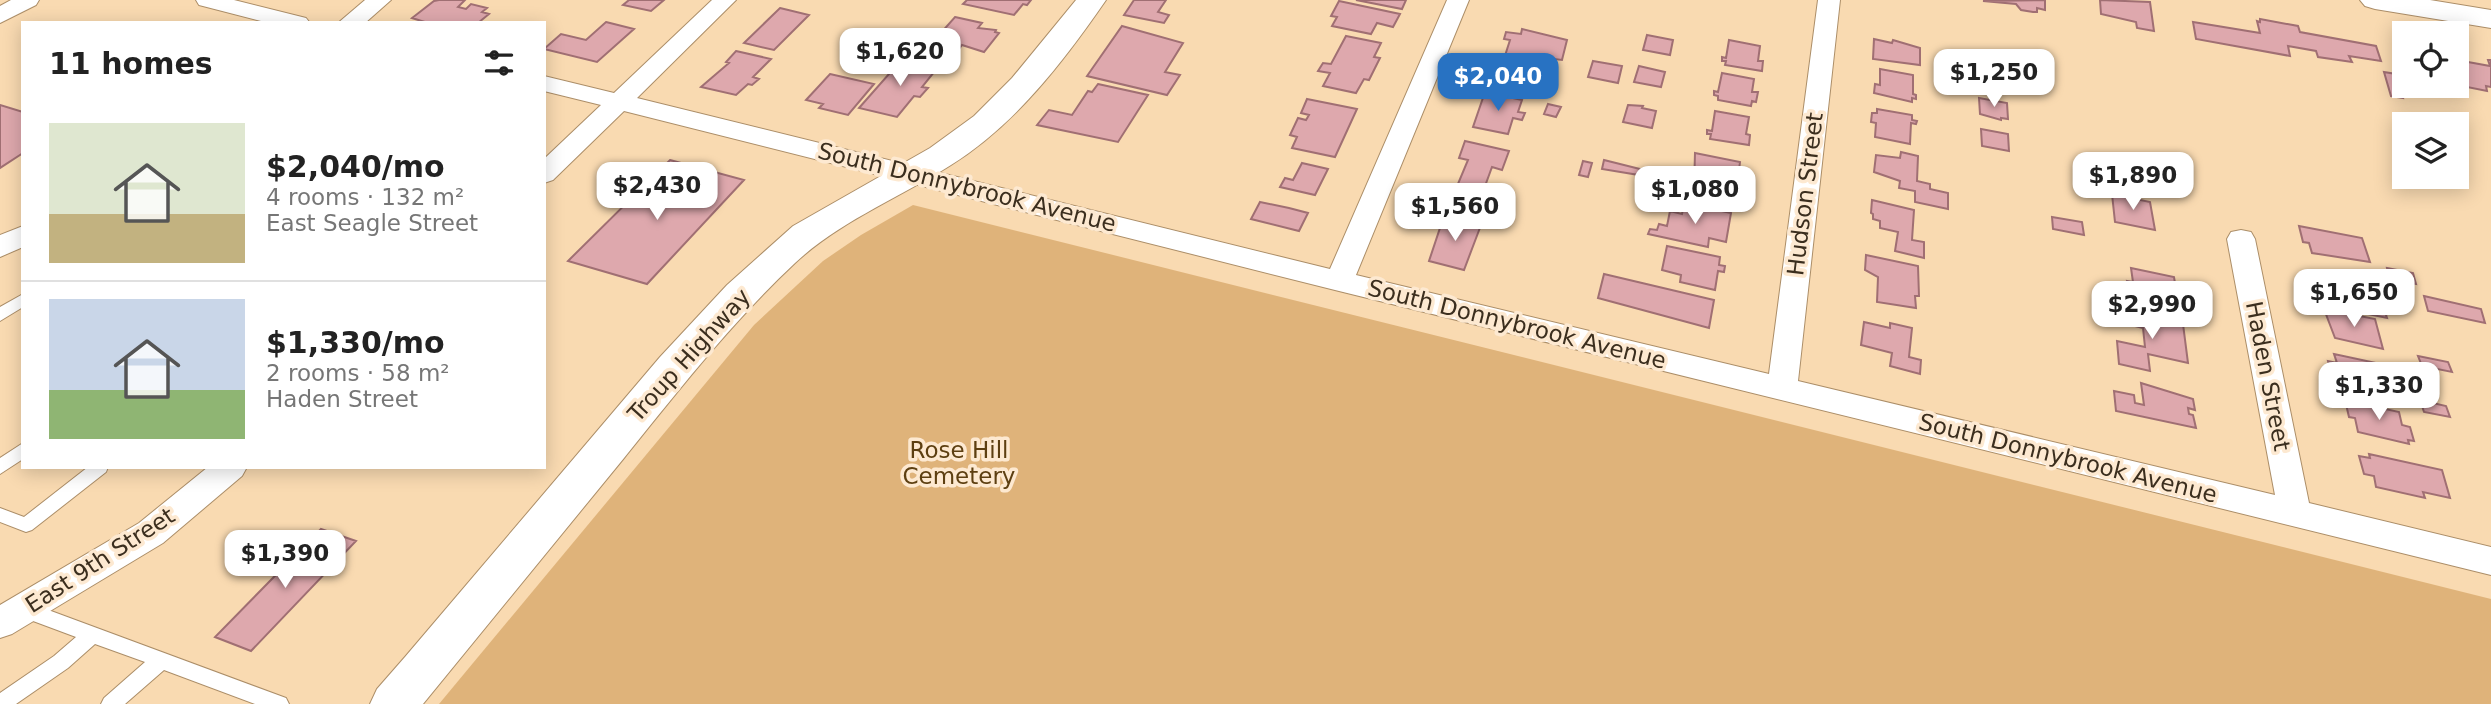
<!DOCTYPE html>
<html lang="en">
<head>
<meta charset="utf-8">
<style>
	body { margin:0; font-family:"DejaVu Sans",sans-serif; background:#f2f2f2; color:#222; height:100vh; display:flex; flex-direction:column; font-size:26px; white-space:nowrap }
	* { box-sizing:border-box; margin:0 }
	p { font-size:23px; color:#767676 }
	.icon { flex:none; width:38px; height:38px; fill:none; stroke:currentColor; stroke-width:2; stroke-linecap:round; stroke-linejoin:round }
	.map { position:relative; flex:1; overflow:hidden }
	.side { position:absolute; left:21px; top:21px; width:525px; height:448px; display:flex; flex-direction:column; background:#fff; border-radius:0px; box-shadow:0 4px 18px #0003 }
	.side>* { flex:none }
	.tools { position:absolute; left:2392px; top:21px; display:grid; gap:14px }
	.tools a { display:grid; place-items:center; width:77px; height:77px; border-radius:0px; background:#fff; box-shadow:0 4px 18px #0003; font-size:35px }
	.price { position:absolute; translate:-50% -60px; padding:0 16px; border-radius:14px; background:#fff; color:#222; font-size:23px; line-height:46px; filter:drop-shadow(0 2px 4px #0008) }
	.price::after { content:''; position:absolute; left:50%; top:42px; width:21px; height:16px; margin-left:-10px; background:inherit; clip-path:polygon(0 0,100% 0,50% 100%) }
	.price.active { background:#2872c2; color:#fff }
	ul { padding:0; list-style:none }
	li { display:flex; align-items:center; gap:21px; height:175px; padding:0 28px }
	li+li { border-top:2px solid #e0e0e0 }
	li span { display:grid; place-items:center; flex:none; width:196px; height:140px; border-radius:0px; color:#555 }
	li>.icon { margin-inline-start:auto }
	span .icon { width:84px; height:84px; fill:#fffc; stroke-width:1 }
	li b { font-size:30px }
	h2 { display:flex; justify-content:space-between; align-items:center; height:84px; padding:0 28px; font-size:30px }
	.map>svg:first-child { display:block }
</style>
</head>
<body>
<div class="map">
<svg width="2491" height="704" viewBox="0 0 2491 704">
	<rect width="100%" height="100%" fill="#f9dab1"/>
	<!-- green -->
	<path fill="#dfb37a" d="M913,205l1578,394v105h-2052l315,-379 69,-64 38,-26z"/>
	<!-- building -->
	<path fill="#dea8ad" stroke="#a06f73" stroke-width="2" d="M439,0h26l-7,7 8,2 5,-5 16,4 -5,4 7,2 -11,9h-50l-16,-5 22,-17z
		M629,0h35l-13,11 -28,-6z
		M967,0h64l-4,5 -4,-1 -9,11 -51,-11z
		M1134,0h32l-8,12 11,3 -5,8 -40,-8z
		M1356,0h50l-4,9z
		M2045,0v10l-8,-2v4h-4l-12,-2 -5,-6 -33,-3z
		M2100,0l50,2 4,29 -17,-3 -1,-6 -35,-8z
		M1339,1l61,13 -7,13 -16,-4 -6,11 -39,-8 5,-9 -6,-1z
		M780,8l29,7 -35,35 -30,-7z
		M955,17l27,6 -4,5 18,2 -1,2 4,1 -15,19 -22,-7 -3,4 -27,-6z
		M2260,19l38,7 2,6 76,14 5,15 -32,-5 3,6 -34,-5 -2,-6 -28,-5 2,10 -94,-17 -3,-17 67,11 -3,-12 3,1z
		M606,22l28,7 -37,33 -53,-13 17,-15 25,6z
		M1122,26l61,17 -18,29 15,3 -13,20 -80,-19z
		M1522,29l45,11 -5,20 -32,-4 -3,11 -24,-5 7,-22 -6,-1 2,-7 15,2z
		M1647,35l26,5 -3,15 -27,-5z
		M1346,36l35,7 -7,14 6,1 -11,22 -5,-1 -8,14 -33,-7 7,-13 -12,-2 5,-8 8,1z
		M1874,39l18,4 1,-3 27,8v17l-47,-6z
		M1729,40l31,6 -2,15h5l-1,10 -37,-6 1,-4h-4v-4l4,1z
		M736,51l35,8 -18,18 6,2 -7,6 -4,-1 -12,11 -35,-8 28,-24 -3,-1z
		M903,58l36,8 -17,21 6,1 -8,9 -6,-1 -17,21 -38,-9z
		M2457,60l33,6 -2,-6h3v27l-5,-1 1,5 -30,-6z
		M1593,61l29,5 -4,17 -30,-6z
		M1639,66l26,6 -4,15 -27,-5z
		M1981,67l28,5v16l-28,-5z
		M1880,69l33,6v19l3,1v4l-4,-1v4l-38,-9 1,-9 5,1z
		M2384,72l12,2 7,24 -12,-2z
		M1722,73l32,6 -2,13h6l-2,10 -4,-1 -1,5 -33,-6v-4l-4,-1v-4l4,1z
		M830,74l44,10 -26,31 -29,-7 4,-4 -17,-4z
		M1098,84l50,11 -30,47 -81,-17 12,-15 23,5 16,-24 4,1z
		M1485,92l37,8 -4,12 7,1 -3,7 -9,-2 -5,16 -35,-7z
		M1979,98l28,5 1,16 -7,-1v2l-21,-6z
		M1307,99l50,10 -22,48 -43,-9 5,-11 -7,-2 8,-17 8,2 3,-5 -8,-2z
		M1548,104l13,3 -5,10 -12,-3z
		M0,105l23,7v41l-23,15z
		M1628,105l15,1 -1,2 14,3 -4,17 -29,-6z
		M1877,109l35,6v5l5,1 -1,3 -5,-1 -1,21 -35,-7 1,-14 -5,-1 1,-9h5z
		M1715,111l34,6 -3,17 4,1 -1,10 -39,-6 1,-5h-4v-4l5,1z
		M1981,129l27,5 1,17 -27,-5z
		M1465,141l44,10 -7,19 -10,-3 -11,30 -26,-6 13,-31 -9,-2z
		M1901,152l17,4 -1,25 13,3v5l18,4v16l-33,-7v-11l-16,-3 1,-7 -26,-9 2,-17 24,3z
		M1695,153l45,9 -3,25 -21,-2 -1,8 -21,-4z
		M670,160l74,20 -97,104 -79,-23z
		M1604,160l36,9 -1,6 -37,-6z
		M1583,161l9,2 -4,14 -9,-2z
		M1302,163l26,6 -13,26 -35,-8 5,-9 8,2z
		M2112,194l38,8 5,28 -40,-8z
		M1872,200l42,10 -2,30 12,2v16l-29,-7 3,-19 -18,-4v-7l-7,-2v-5l-2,-1z
		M1260,202l29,6 19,5 -9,18 -48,-12z
		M1684,203l47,10 -5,29 -17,-4 -1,9 -60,-13 2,-5 7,1 2,-6 8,2 3,-15 12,3z
		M1444,216l37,9 -17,45 -35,-9z
		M2052,217l30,5 2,13 -31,-6z
		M2299,226l63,12 8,24 -58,-9 -3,-10 -6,-1z
		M1667,246l53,11 -1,8 6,1 -1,6 -6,-1 -3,19 -35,-8 1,-7 -19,-5z
		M1866,255l52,11 1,30h-4l1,12 -39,-6 1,-25 -13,-7z
		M2131,268l43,9 3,18 -8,-2 1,9 -23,-5v9l-26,-6 -1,-10 9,3 -2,-12 6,1z
		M2387,268l26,5 3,11 -26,-5z
		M1604,274l110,26 -5,28 -111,-30z
		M2315,277l63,13 9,28 -63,-13 -2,-10 -10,-2 -3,-11 8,1z
		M2424,296l57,13 4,14 -57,-12z
		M2118,309l65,15 5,39 -40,-9 2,17 -31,-7 -2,-23 28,6 -2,-19 -24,-6z
		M2324,309l51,10 8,30 -48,-11z
		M1864,322l26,6v-5l22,5 -3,29 12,3 -1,14 -30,-8 2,-13 -31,-8z
		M2334,354l47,10 5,15 8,1 2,9 -8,-2 3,10 -48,-13 -4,-10 -8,-2 -3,-11 9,2z
		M2418,356l30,6 4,10 -30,-6z
		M2141,383l52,16 2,11 -7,-2 1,6 4,1 3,13 -80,-17 -2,-20 20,4 1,8 9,2z
		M2345,400l54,12 3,13 8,2 4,14 -6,-1 1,4 -51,-12 -3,-14 -6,-1z
		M2420,400l26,6 4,11 -26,-5z
		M2369,454l73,16 8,28 -27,-6 2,6 -49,-11 -2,-11 -10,-2 -5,-18 11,2z
		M321,529l35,12 -105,110 -36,-14z"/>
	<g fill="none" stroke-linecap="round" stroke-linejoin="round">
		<defs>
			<path id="lane" d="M23,294v13l-23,14v-14z
				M23,443v16l-23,15v-16z
				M88,467h20l-2,5 -74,58 -6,2 -26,-10v-14l24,9z
				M24,601l262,97 3,6h-34l-91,-34 -39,34h-24l3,-6 41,-36 -50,-18 -27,24 -52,36h-16v-11l54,-37 22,-19 -59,-22 -2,-6 2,-6z"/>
			<path id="street" d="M11,0h28l-3,5 -36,18v-17z
				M196,0h38l72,18 4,5h-41l-70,-18z
				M365,0h26l-26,23h-27z
				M712,0h24l-99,98 693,171 117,-269h22l-113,275 413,99 49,-374h22l-42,381 477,114 -48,-256 4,-7 10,-2 10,2 4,7 54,264 182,44v28l-1152,-284 -715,-180 -71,69 -9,3v-24l57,-54 -57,-14v-15l70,17z
				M23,226v21l-23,10v-22z
				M208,467h39l-5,9 -79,67 -151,91 -12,4v-33l139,-82z"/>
			<path id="secondary" d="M1076,0h30c-42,61 -91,125 -155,165 -52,33 -111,56 -156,98 -64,60 -117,128 -171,195 -67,82 -134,164 -201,246h-53l7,-15 28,-32 255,-300 67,-72 66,-59 137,-78 44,-32 38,-38z
				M2360,0h70l61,10v18l-116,-19 -10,-3z"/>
		</defs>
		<!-- lane casing -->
		<use href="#lane" stroke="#ac8e68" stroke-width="2"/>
		<!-- street casing -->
		<use href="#street" stroke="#ac8e68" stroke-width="2"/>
		<!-- secondary casing -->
		<use href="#secondary" stroke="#ac8e68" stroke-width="2"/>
		<!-- lane -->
		<use href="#lane" fill="#fff" fill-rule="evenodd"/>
		<!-- street -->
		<use href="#street" fill="#fff" fill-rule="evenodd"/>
		<!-- secondary -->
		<use href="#secondary" fill="#fff" fill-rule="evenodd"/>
	</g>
	<g text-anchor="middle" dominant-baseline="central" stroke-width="7" stroke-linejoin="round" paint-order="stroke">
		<!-- street labels -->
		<g font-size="23" fill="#3b2e1e" stroke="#fde9d1">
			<text transform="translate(967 187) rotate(14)">South Donnybrook Avenue</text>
			<text transform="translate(1805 194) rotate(-83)">Hudson Street</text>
			<text transform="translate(1517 324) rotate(14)">South Donnybrook Avenue</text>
			<text transform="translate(689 355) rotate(-48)">Troup Highway</text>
			<text transform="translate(2268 376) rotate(79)">Haden Street</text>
			<text transform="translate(2068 458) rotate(14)">South Donnybrook Avenue</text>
			<text transform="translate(100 560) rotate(-33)">East 9th Street</text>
		</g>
		<!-- park labels -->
		<g font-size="23" fill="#5d3f11" stroke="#fde9d1">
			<text x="959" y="450">Rose Hill<tspan x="959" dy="26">Cemetery</tspan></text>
		</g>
	</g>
</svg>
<div class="tools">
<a><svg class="icon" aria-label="locate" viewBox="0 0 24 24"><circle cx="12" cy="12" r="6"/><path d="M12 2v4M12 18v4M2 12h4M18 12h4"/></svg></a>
<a><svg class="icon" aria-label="layers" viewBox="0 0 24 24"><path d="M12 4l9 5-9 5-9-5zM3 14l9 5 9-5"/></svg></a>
</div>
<b class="price" style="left:900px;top:88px">$1,620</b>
<b class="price" style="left:1994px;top:109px">$1,250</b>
<b class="price active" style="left:1498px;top:113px">$2,040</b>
<b class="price" style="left:2133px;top:212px">$1,890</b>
<b class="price" style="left:657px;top:222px">$2,430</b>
<b class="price" style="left:1695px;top:226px">$1,080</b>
<b class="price" style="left:1455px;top:243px">$1,560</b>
<b class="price" style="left:2354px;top:329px">$1,650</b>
<b class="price" style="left:2152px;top:341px">$2,990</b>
<b class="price" style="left:2379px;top:422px">$1,330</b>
<b class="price" style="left:285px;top:590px">$1,390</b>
<section class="side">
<h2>11 homes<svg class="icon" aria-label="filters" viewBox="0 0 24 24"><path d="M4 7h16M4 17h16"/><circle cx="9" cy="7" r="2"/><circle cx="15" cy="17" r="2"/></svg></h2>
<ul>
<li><span style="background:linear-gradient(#dfe7d0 65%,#c2b280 0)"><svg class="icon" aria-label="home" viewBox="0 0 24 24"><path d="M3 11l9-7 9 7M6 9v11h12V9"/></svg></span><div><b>$2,040/mo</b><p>4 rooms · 132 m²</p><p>East Seagle Street</p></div></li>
<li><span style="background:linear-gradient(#c9d6e8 65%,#8fb573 0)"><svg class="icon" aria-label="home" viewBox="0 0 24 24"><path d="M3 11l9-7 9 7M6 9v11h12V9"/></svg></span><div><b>$1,330/mo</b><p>2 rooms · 58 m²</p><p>Haden Street</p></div></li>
</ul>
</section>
</div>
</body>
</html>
